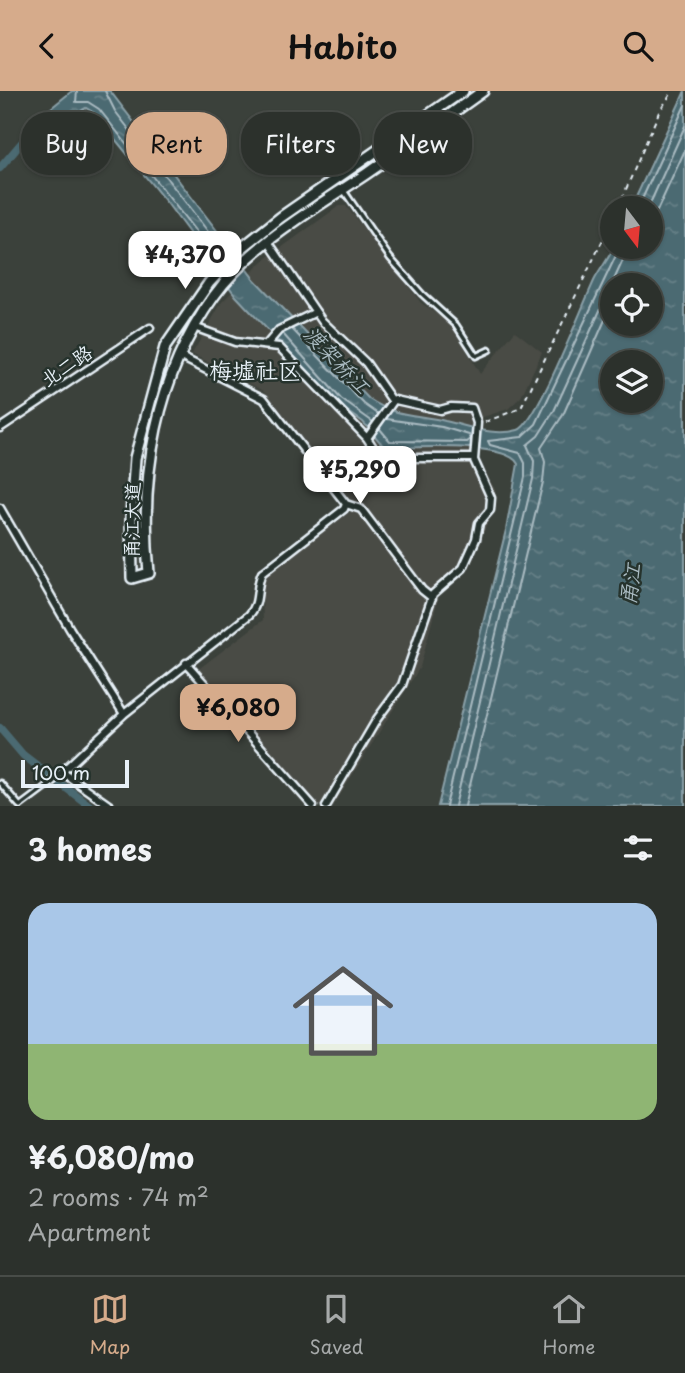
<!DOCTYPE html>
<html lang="en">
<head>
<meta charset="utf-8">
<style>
	body { margin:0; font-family:"Playpen Sans","LXGW WenKai TC",sans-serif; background:#343934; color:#f1f3f6; height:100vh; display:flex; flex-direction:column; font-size:26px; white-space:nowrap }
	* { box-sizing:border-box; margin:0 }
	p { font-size:23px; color:#a6a9a9 }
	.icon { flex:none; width:38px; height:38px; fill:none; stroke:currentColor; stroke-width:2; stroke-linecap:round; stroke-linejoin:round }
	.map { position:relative; height:715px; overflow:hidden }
	.side { display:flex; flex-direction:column; background:#2c312c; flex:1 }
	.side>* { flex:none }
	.guide { position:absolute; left:21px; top:21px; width:644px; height:63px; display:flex; gap:14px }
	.needle { width:46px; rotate:164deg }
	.controls { position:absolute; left:600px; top:105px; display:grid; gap:14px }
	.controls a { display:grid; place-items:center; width:63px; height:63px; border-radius:50%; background:#2c312c; box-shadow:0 2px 5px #0004,0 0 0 2px #484c48; font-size:35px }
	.scale { position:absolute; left:21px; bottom:18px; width:108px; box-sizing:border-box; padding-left:7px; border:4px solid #e8f1f8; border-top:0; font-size:19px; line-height:24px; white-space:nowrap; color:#e8f1f8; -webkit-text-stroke:5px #26332d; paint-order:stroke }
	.price { position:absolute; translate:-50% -60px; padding:0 16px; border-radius:14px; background:#fff; color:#222; font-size:23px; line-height:46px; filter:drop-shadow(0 2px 4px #0008) }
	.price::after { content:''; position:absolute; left:50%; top:42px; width:21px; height:16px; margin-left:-10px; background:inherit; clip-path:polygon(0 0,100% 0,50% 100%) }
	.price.selected { background:#d6ab8b; color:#111 }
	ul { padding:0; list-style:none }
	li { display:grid; align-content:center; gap:14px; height:371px; padding:0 28px }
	li span { display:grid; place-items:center; height:217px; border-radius:21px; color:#555 }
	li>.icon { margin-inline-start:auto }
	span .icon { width:126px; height:126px; fill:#fffc; stroke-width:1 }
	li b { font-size:30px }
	h2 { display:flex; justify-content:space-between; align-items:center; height:84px; padding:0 28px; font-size:30px }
	.tag { padding:0 24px; border-radius:28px; background:#2c312c; box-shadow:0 2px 5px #0004,0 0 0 2px #484c48; font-size:24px; line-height:63px }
	.tag.selected { background:#d6ab8b; color:#111 }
	header { display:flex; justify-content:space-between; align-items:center; height:91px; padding:0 28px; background:#d6ab8b; color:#111; font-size:32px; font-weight:600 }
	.tabs { display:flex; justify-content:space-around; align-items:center; height:98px; border-top:2px solid #484c48; background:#2c312c; font-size:19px; color:#a6a9a9 }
	.tabs a { display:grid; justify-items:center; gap:4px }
	.tabs .selected { color:#d6ab8b }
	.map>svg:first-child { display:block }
</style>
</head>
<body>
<header><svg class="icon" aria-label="back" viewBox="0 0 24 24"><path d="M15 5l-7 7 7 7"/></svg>Habito<svg class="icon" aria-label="search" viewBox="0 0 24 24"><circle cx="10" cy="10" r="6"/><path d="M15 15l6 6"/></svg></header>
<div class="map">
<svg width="685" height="715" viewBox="0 0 685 715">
	<defs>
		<pattern id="water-ripples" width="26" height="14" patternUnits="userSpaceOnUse" patternTransform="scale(1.75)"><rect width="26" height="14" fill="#4c6a72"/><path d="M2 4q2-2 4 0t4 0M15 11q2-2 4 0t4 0" fill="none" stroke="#668087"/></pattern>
	</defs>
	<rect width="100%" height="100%" fill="#3b413b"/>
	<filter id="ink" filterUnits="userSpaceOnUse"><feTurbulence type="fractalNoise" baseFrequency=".0143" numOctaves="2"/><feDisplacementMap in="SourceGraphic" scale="14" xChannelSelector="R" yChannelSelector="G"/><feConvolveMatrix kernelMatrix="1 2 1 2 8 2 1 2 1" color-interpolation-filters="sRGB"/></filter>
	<g filter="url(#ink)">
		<!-- built -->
		<path fill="#4a4b45" d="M339,115h7l75,97 30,21 29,50 35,-43 27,21 -21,45 -13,12 -25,8 -5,45 17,27 1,12 -24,61 -33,34 -19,71 -87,139h-28l-113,-132 71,-54 -1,-36 11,-17 83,-59 -90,-116 -74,-38 30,-52 41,-41z"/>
		<!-- water -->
		<path fill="url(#water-ripples)" stroke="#8aa0a8" stroke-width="2" fill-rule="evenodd" d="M72,0h38l144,188 115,120c27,18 46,15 76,22 24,5 48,16 73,9 19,-5 65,-127 77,-151 6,-11 14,-21 19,-32h37v-39h-20l54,-117v715h-247l68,-276 12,-66c-11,-23 -109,-16 -133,-16l-22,-26 -26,-18 -101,-108 -69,-93 -73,-90 -8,-5 -48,26 -8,-9zM612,194h39v39h-39zM612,271h39v39h-39z"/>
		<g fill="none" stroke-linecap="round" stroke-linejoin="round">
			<!-- shore -->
			<path stroke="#aabbc2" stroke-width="2" d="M77,0l-1,11h12l11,7 121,153
				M105,0l10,20 111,144
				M638,117l47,-103
				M648,117l37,-82
				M651,133l34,-74
				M292,238l72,75 14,10
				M283,243l58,65 32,23
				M380,338l10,12 77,1 4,-3 -2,-4 -27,-8 -55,-8
				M446,715l79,-329v-14l-5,-10 -30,-8 -2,-4 34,-4 14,-13 84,-177
				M455,715l78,-327 1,-18 -7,-16 11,-9 16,-25 75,-164
				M465,715l78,-324 2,-20 -4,-14 22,-33 49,-111"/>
			<!-- canal -->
			<path stroke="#4c6a72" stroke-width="8" d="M0,77l24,-28 20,-14
				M0,637l23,27 67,51"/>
			<defs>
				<path id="lane" d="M344,100l46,67 32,36 34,31 20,31 13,-6
					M0,692l19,22
					M20,715l28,-21"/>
				<path id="street" d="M269,152l53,78 44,42 25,36 49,11 11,-3 21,1 5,15 -3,37 17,38 -1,12 -11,13 -3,16 -13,29 -30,26 -31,91 -25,34 -51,87
					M194,236l41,15 44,5 88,91 13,20h94
					M267,253l12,-14 37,-18
					M0,337l150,-100
					M367,347l27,-38
					M346,413l15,5 61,81 10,8
					M0,417l70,121 54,85 125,-99c12,-12 6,-28 13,-42l82,-64 2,-5 -82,-105 -85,-43
					M186,572l127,143
					M62,681l48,34
					M48,694l76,-71"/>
				<path id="secondary" d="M463,0l-182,126 -43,34 -29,32 -44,64 -30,111 -4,56 1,64 17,-5c-10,-96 7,-197 65,-277 37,-52 100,-87 152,-122 39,-27 78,-55 117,-83"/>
			</defs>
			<!-- lane casing -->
			<use href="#lane" stroke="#e8f1f8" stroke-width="9"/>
			<!-- street casing -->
			<use href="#street" stroke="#e8f1f8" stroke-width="11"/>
			<!-- secondary casing -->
			<use href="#secondary" stroke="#e8f1f8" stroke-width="14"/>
			<!-- path -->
			<path stroke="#e8f1f8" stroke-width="2" stroke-dasharray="5 5" stroke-linecap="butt" d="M618,117l41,-96 14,-21
				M485,331l36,-14 91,-187"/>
			<!-- lane -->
			<use href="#lane" stroke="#26332d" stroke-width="3.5"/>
			<!-- street -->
			<use href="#street" stroke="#26332d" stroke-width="6"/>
			<!-- secondary -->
			<use href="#secondary" stroke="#26332d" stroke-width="9"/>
		</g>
	</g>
	<g text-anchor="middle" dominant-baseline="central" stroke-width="5" stroke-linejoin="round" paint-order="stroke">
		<!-- street labels -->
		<g font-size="19" fill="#e8f1f8" stroke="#26332d">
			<text transform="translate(66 274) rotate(-34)">北二路</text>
			<text transform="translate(131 429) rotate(-89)">甬江大道</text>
		</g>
		<!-- water labels -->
		<g font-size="21" font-style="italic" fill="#aabbc2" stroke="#26332d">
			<text transform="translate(338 268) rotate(46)">渡架桥江</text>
			<text transform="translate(629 493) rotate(-82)">甬江</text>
		</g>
		<!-- quarter labels -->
		<g font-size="23" fill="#e8f1f8" stroke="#26332d">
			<text x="255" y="278">梅墟社区</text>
		</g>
	</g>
</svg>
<div class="controls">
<a><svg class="needle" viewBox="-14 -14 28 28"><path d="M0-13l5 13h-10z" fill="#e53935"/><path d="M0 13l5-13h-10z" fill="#a6a9a9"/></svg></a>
<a><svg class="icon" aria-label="locate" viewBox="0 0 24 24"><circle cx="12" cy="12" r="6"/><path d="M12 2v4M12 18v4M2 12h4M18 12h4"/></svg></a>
<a><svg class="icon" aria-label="layers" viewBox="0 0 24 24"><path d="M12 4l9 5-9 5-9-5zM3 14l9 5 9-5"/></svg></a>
</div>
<div class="scale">100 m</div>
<b class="price" style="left:185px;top:200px">¥4,370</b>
<b class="price" style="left:360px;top:415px">¥5,290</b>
<b class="price selected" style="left:238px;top:653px">¥6,080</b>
<div class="guide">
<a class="tag">Buy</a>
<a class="tag selected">Rent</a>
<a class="tag">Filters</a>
<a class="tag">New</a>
</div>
</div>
<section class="side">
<h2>3 homes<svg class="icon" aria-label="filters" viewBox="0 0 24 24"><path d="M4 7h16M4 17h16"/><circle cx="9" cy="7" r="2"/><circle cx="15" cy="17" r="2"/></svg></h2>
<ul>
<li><span style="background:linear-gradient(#a9c7e8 65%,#8fb573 0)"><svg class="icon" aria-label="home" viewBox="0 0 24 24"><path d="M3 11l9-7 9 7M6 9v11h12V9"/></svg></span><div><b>¥6,080/mo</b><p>2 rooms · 74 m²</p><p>Apartment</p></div></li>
</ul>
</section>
<nav class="tabs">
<a class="selected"><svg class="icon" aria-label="map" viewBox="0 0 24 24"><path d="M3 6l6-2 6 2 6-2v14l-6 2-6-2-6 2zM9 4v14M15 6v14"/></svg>Map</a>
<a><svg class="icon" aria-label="saved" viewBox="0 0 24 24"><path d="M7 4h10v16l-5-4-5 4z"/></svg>Saved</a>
<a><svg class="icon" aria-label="home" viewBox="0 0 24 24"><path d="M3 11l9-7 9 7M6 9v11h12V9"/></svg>Home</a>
</nav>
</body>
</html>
